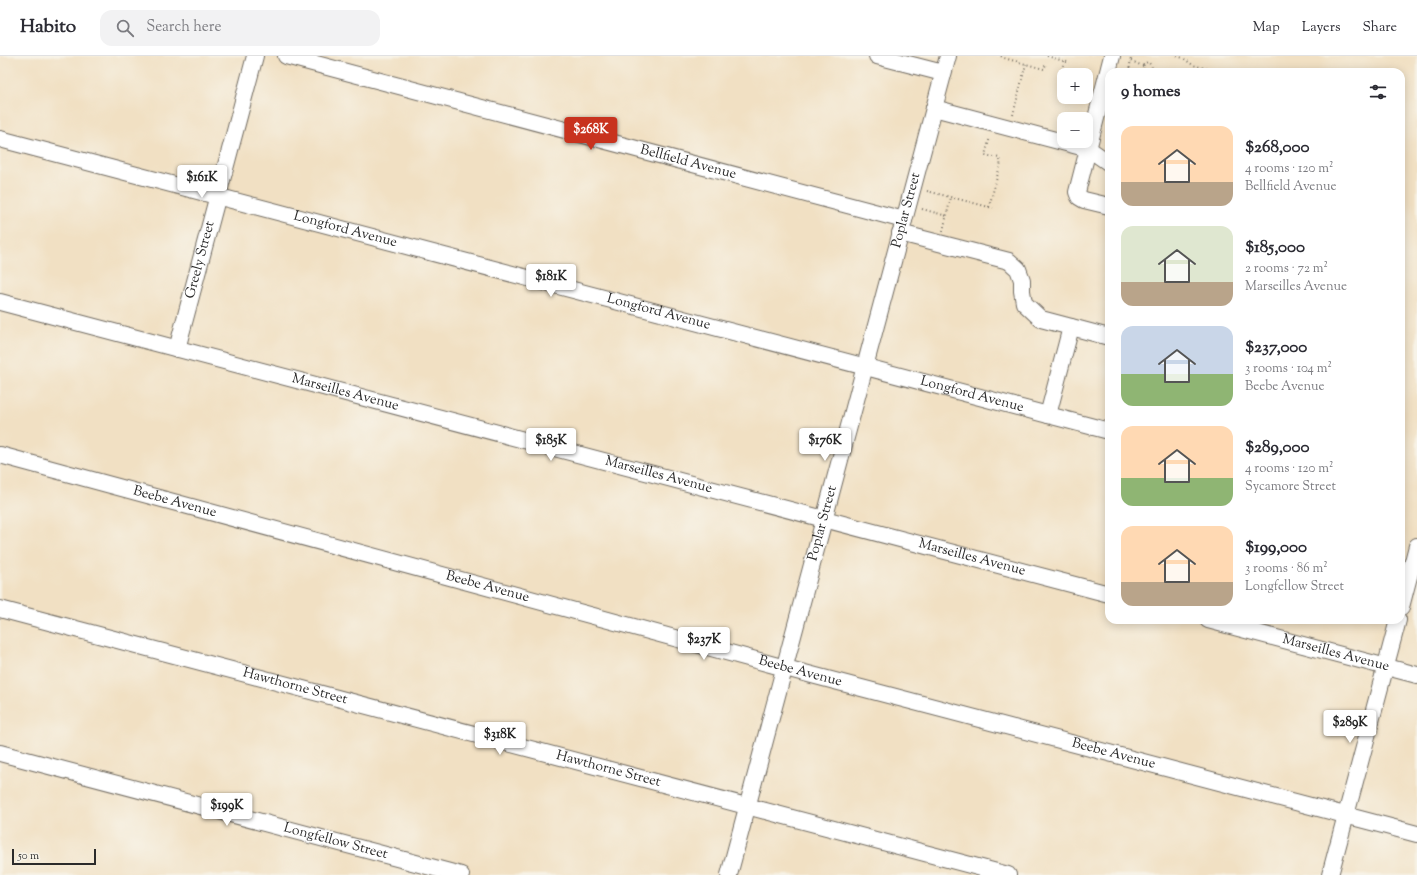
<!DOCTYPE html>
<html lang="en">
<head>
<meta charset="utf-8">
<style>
	body { margin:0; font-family:"Sorts Mill Goudy",serif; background:#f2f2f3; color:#2b2b33; height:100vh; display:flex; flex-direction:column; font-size:15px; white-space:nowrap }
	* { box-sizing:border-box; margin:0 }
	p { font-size:13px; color:#7c7c81 }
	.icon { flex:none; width:22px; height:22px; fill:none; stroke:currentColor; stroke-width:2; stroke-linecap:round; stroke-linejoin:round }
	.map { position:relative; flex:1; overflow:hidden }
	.drawer { position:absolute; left:1105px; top:12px; width:300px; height:556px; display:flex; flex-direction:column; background:#fff; border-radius:12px; box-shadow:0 2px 10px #0003 }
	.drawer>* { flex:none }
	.fabs { position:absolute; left:1057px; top:12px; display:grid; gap:8px }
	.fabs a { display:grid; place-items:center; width:36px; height:36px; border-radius:8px; background:#fff; box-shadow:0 2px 10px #0003; font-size:20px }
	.scale { position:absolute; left:12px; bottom:10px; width:84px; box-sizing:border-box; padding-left:4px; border:2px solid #2b2b2b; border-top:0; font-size:11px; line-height:14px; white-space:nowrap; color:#2b2b2b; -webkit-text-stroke:3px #f7f3e8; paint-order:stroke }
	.price { position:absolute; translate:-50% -34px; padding:0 9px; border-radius:4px; background:#fff; color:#222; font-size:13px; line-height:26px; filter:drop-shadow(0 1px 2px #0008) }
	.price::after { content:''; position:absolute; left:50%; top:24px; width:12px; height:9px; margin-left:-6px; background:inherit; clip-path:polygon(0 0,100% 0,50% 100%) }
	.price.on { background:#c8321e; color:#fff }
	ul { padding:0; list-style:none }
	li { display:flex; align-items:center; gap:12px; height:100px; padding:0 16px }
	li span { display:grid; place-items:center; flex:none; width:112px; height:80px; border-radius:12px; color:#555 }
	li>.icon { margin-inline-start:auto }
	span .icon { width:48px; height:48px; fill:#fffc; stroke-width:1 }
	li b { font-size:17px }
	h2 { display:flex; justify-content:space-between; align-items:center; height:48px; padding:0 16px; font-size:17px }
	header { display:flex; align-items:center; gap:24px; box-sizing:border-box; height:56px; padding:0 20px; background:#fff; border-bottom:1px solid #e1e1e2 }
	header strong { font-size:19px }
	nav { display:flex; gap:22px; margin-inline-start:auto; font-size:14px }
	.search { width:280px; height:36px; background:#f2f2f3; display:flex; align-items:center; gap:10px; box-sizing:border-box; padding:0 14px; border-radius:12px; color:#7c7c81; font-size:15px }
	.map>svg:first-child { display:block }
</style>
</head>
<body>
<header>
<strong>Habito</strong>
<div class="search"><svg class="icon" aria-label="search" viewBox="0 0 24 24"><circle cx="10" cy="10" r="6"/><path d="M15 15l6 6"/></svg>Search here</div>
<nav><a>Map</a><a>Layers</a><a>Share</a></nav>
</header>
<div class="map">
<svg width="1417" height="819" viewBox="0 0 1417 819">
	<rect width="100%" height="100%" fill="#f7f3e8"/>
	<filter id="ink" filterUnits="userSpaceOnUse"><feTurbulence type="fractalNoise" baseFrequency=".025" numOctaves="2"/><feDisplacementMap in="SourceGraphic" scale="8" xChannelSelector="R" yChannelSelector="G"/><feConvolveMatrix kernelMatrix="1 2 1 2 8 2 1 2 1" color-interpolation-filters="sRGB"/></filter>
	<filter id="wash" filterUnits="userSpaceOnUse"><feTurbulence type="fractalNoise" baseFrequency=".012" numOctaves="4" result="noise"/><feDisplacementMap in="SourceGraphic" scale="16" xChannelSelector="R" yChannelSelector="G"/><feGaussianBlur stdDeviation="0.9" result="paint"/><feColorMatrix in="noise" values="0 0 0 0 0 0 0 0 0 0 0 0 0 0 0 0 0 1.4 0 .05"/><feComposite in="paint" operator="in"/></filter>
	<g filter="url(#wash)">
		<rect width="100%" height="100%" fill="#f1e0c3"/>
	</g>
	<g filter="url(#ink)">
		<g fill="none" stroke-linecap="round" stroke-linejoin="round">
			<defs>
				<g id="minor">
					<path id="s1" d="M286,0l618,164"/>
					<path d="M877,0l66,17"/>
					<path d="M934,52l155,41 20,14"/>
					<path id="s2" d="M0,83l1109,292"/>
					<path d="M1109,150l-25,-6 -5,-3 -2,-5 35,-136"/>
					<path d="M900,177l109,28 9,8 4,11v11l2,12 17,16 68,18"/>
					<path id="s3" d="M0,246l1109,292"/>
					<path id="s4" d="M177,293l78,-293"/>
					<path d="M1048,359l23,-88"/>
					<path id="s5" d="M0,399l774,210 643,169"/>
					<path d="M1401,551l16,-61"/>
					<path id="s6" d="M0,553l1008,266"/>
					<path id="s7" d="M1208,564l209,55"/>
					<path id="s8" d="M0,697l461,122"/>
					<path id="s9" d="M729,819l219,-819"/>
					<path d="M1330,819l68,-255"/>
				</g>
			</defs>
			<!-- minor casing -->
			<use href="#minor" stroke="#706a60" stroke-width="18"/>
			<!-- path -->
			<path stroke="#706a60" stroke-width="2" stroke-dasharray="1 3" stroke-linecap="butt" d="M1001,0l3,2 40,11 2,-5
				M1047,0l23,7
				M1177,0l6,2 10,7 26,7
				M1064,5l-2,8 2,6
				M1131,5l12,5
				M1129,16l2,-14 2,-2
				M1146,16l-2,-1 -1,-5 2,-3 3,-1 3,3 1,3 -4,4
				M1086,26l7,2
				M1013,59l13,-51
				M927,135l66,17
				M989,151l12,-45 -2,-4 -14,-3 5,-18
				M922,153l25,7
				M943,175l8,-34"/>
			<!-- minor -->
			<use href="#minor" stroke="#fff" stroke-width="16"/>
		</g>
	</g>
	<g text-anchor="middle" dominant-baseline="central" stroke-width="3.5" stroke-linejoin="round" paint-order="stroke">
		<!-- street labels -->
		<g font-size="14" fill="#2b2b2b" stroke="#f7f3e8">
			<text stroke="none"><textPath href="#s1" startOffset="416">Bellfield Avenue</textPath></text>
			<text stroke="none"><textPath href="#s9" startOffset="688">Poplar Street</textPath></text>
			<text stroke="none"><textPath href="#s2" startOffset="357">Longford Avenue</textPath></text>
			<text stroke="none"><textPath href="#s4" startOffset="92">Greely Street</textPath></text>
			<text stroke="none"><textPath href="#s2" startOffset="681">Longford Avenue</textPath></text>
			<text stroke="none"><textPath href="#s3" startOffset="357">Marseilles Avenue</textPath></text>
			<text stroke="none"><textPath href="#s2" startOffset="1005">Longford Avenue</textPath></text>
			<text stroke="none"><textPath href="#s3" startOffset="681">Marseilles Avenue</textPath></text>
			<text stroke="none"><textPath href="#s5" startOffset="181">Beebe Avenue</textPath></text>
			<text stroke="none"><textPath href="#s9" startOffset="364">Poplar Street</textPath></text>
			<text stroke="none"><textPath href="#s3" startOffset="1005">Marseilles Avenue</textPath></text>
			<text stroke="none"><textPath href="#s5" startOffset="505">Beebe Avenue</textPath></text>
			<text stroke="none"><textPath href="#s7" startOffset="132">Marseilles Avenue</textPath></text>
			<text stroke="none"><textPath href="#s5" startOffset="829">Beebe Avenue</textPath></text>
			<text stroke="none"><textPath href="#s6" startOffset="305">Hawthorne Street</textPath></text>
			<text stroke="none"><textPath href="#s5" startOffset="1153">Beebe Avenue</textPath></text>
			<text stroke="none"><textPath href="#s6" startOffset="629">Hawthorne Street</textPath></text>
			<text stroke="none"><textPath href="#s8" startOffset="347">Longfellow Street</textPath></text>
		</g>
	</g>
</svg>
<div class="fabs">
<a>+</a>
<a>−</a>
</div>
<div class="scale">50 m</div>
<b class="price on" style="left:591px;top:95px">$268K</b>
<b class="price" style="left:202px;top:143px">$161K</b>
<b class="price" style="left:551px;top:242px">$181K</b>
<b class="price" style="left:551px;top:406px">$185K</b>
<b class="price" style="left:825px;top:406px">$176K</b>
<b class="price" style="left:704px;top:605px">$237K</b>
<b class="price" style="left:1350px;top:688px">$289K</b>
<b class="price" style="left:500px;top:700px">$318K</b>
<b class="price" style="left:227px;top:771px">$199K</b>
<section class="drawer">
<h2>9 homes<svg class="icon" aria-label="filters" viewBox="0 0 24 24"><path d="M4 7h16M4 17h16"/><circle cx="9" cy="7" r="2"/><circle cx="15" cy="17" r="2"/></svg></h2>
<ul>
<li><span style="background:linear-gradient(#ffd9b3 70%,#b9a48a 0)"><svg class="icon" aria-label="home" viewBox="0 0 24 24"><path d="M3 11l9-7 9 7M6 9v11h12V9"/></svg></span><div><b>$268,000</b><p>4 rooms · 120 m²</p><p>Bellfield Avenue</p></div></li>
<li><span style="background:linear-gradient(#dfe7d0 70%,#b9a48a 0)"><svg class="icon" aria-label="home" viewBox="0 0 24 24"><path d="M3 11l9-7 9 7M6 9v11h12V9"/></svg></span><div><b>$185,000</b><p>2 rooms · 72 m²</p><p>Marseilles Avenue</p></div></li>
<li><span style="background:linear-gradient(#c9d6e8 60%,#8fb573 0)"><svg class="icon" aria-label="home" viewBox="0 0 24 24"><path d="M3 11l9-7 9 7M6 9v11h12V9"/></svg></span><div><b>$237,000</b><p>3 rooms · 104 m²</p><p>Beebe Avenue</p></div></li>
<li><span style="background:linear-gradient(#ffd9b3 65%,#8fb573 0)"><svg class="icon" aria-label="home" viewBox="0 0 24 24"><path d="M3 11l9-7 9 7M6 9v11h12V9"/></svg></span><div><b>$289,000</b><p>4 rooms · 120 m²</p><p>Sycamore Street</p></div></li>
<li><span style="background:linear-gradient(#ffd9b3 70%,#b9a48a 0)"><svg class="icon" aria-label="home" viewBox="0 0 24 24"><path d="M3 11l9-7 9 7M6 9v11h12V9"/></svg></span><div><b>$199,000</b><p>3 rooms · 86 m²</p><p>Longfellow Street</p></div></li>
</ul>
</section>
</div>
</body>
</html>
